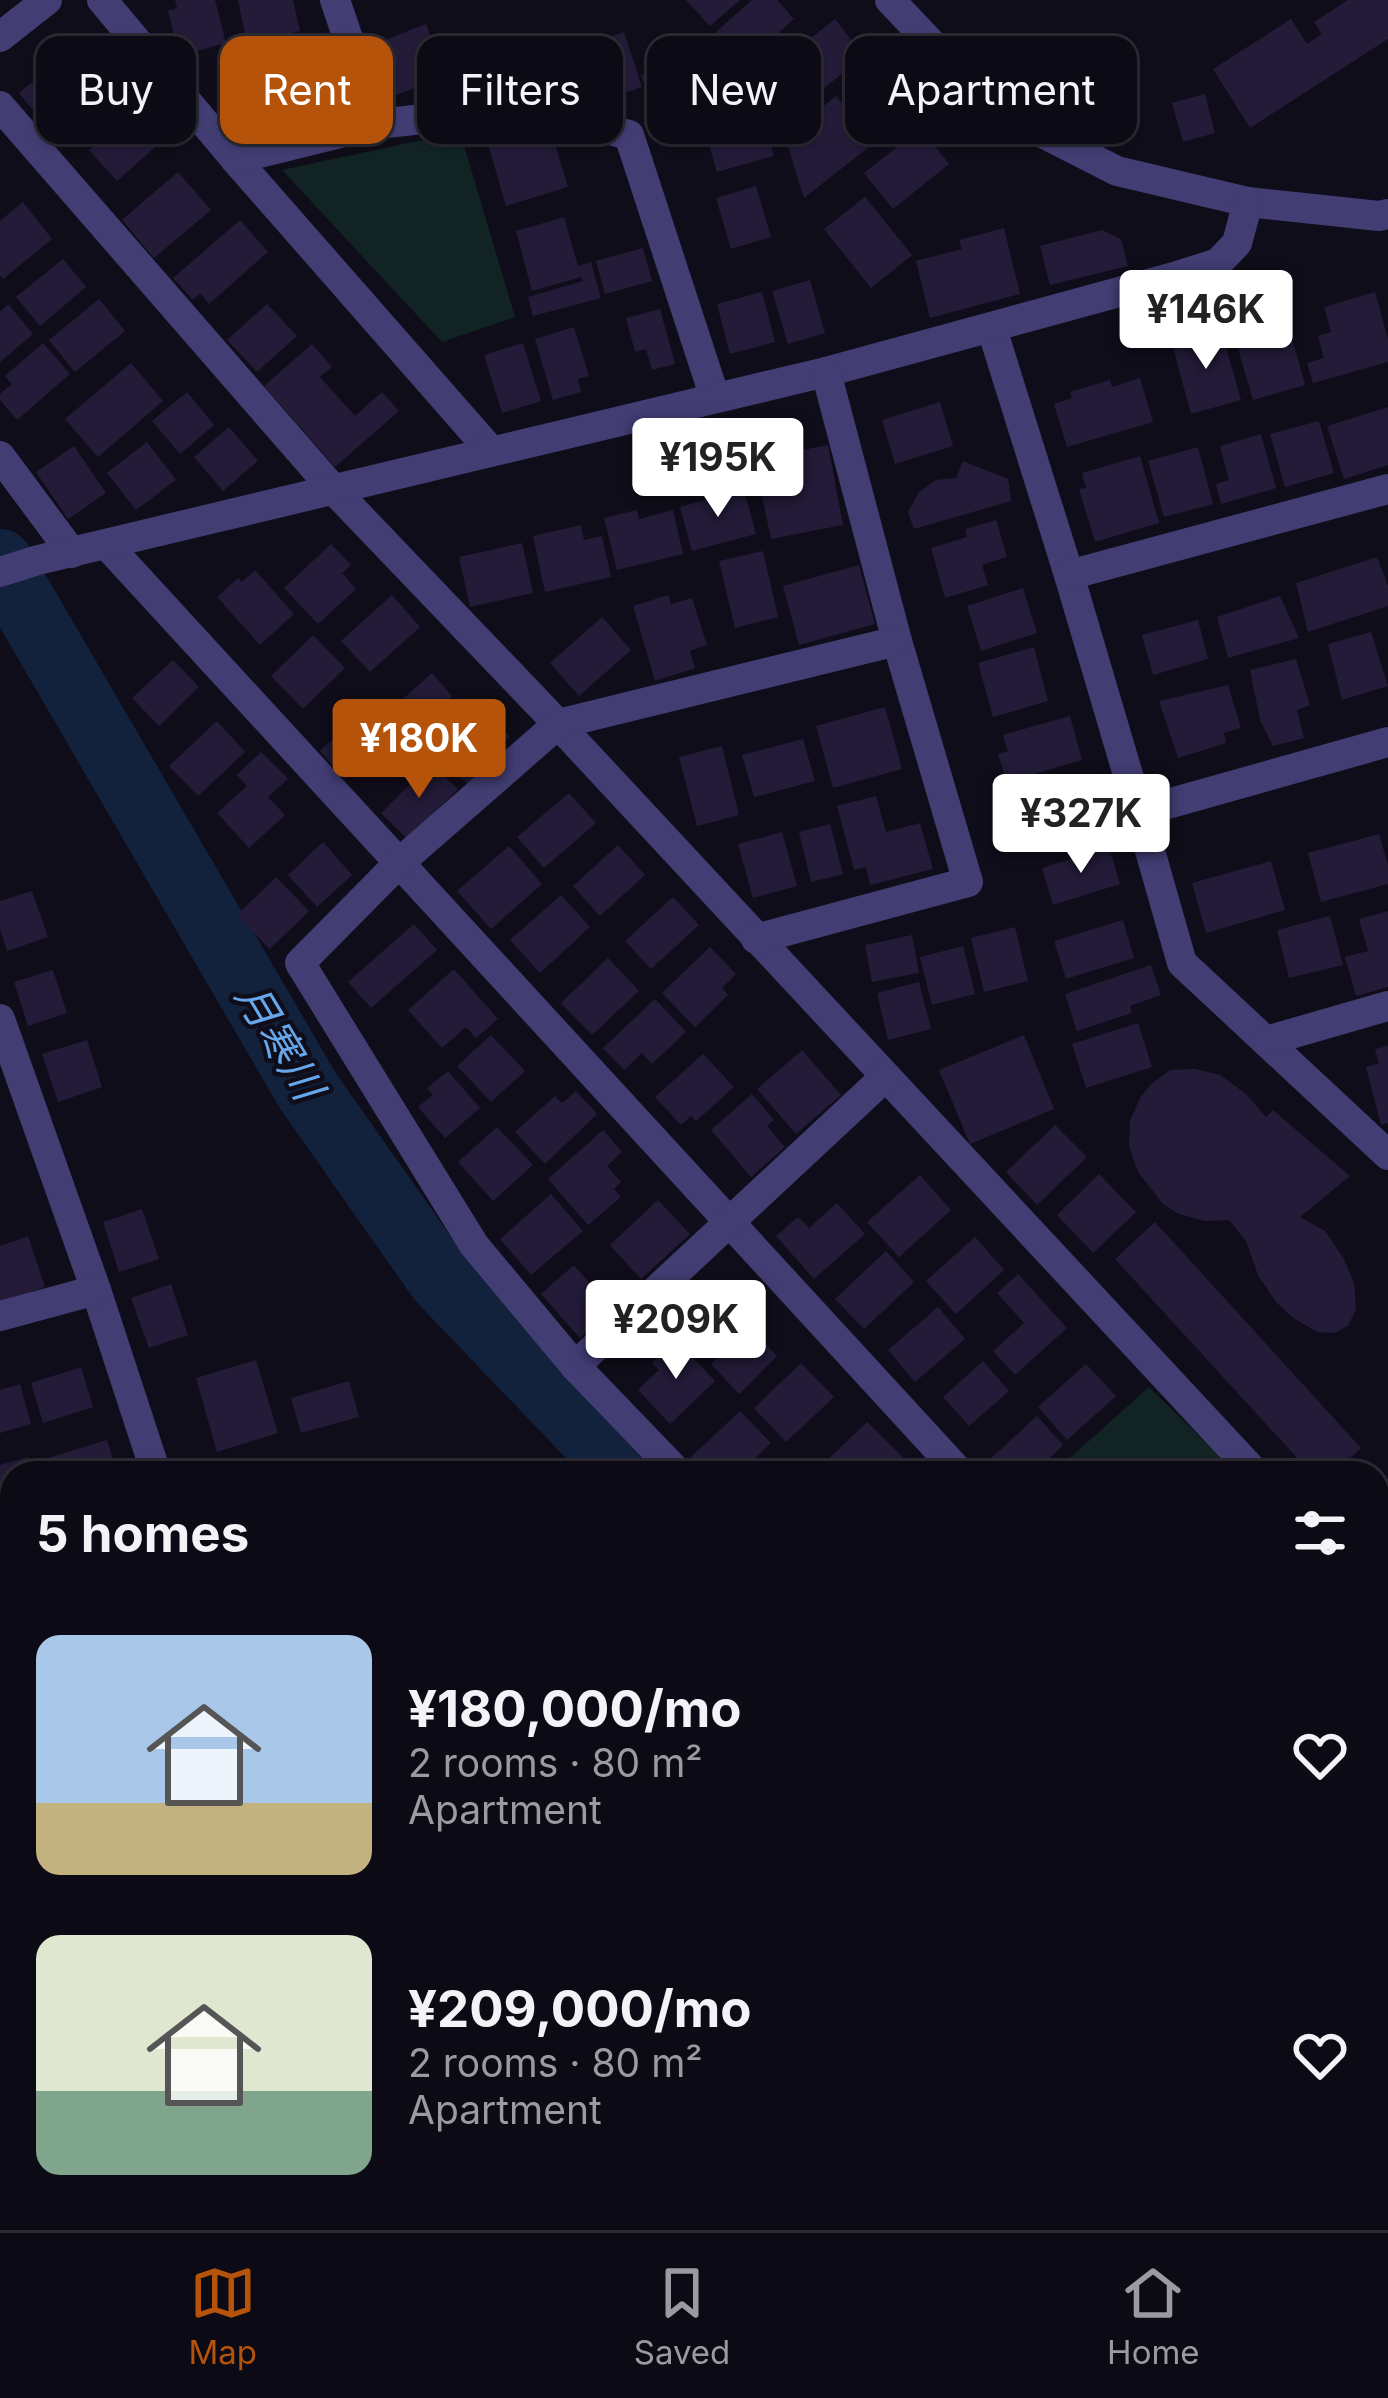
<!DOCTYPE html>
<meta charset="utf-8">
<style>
body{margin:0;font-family:Inter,"Noto Sans JP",sans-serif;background:#15131d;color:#f1f3f6;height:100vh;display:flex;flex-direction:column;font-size:45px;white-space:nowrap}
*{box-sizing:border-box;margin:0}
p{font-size:39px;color:#9a9aa0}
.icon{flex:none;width:66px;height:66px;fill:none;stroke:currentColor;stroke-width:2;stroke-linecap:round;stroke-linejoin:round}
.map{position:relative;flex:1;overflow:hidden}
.drawer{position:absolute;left:0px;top:1461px;width:1389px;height:771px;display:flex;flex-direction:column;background:#0c0a14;border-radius:36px 36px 0 0;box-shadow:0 3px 9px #0004,0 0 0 3px #2c2b34}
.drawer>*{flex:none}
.guide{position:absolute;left:36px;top:36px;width:1317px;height:108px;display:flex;gap:24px}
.price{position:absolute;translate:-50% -102px;padding:0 27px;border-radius:12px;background:#fff;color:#222;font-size:39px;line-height:78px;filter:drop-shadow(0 3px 6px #0008)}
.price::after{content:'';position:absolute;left:50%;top:72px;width:36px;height:27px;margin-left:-18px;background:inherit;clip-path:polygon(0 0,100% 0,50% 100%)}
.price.current{background:#b45309;color:#fff}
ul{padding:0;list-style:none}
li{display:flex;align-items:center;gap:36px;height:300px;padding:0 36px}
li span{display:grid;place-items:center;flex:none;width:336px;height:240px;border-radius:24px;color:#555}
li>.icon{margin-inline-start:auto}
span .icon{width:144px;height:144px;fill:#fffc;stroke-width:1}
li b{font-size:51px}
h2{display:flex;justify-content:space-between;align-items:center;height:144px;padding:0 36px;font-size:51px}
.tag{padding:0 42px;border-radius:24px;background:#0c0a14;box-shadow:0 3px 9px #0004,0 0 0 3px #2c2b34;font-size:42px;line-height:108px}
.tag.current{background:#b45309;color:#fff}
.menu{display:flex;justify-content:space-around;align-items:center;height:168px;border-top:3px solid #2c2b34;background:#0c0a14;font-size:33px;color:#9a9aa0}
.menu a{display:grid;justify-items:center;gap:6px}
.menu .current{color:#b45309}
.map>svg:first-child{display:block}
.green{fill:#112323}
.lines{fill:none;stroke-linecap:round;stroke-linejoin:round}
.river{stroke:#12223d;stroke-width:66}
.building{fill:#231b38}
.minor{stroke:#423d73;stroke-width:30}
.labels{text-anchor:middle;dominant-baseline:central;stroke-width:9;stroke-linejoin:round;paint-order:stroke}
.water-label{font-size:42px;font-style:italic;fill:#66a7ec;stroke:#100d1a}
</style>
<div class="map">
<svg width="1388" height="2230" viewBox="0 0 1388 2230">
<rect width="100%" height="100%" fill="#100d1a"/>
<g class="green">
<path d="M460,132L515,317L442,342L282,170Z"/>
<path d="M1149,1387L1237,1473H1053Z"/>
</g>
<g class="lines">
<g class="river">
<path d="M0,562L308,1091L441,1280L626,1473"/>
<path d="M1377,2200L1388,2209"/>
</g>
</g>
<g class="building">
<path d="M175,0H215L226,43L190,53L186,38L176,41L168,11L177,8Z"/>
<path d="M238,0H293L300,31L247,43Z"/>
<path d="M686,0H740L710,26Z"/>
<path d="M752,0H777L794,19L744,63L716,32Z"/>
<path d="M1348,0H1388V39L1250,128L1213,69L1291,19L1307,44L1322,34L1314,22Z"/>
<path d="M835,19L864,57L793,112L764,75Z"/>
<path d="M426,24L445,76L396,95L377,43Z"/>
<path d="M624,32L642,87L577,109L559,54Z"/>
<path d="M546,35L547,81L502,82L501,37Z"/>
<path d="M451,38H491L492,86L452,87Z"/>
<path d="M79,44L103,74L83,90L91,100L51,132L19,93Z"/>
<path d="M267,53L282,114L236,126L220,65Z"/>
<path d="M321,53L337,110L294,121L279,64Z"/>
<path d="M700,54L720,113L660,133L641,75Z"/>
<path d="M1205,94L1215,133L1183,142L1172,103Z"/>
<path d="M836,96L874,143L804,198L785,137Z"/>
<path d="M135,109L162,141L117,181L89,150Z"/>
<path d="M761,111L774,156L717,172L704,127Z"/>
<path d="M516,128L518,135L539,129L543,144L554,141L568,187L506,206L486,137Z"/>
<path d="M921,128L949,164L893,209L864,173Z"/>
<path d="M178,172L211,210L154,258L122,220Z"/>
<path d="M756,186L771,237L731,249L716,198Z"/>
<path d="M865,197L912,255L871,288L824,229Z"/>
<path d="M23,202L52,239L3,279L0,275V221Z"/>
<path d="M564,217L578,266L591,262L601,298L533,316L528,297L583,281L581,277L532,291L516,231Z"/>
<path d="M240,220L268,252L209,304L200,293L193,300L173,278Z"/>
<path d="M1004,228L1020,294L930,318L916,261L962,249L959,240Z"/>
<path d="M1102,230L1121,239L1128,266L1050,285L1040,246Z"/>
<path d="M643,248L652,281L605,294L596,261Z"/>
<path d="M63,259L86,287L40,326L16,297Z"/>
<path d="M810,280L825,333L788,344L772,291Z"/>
<path d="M762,292L775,342L730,354L717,304Z"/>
<path d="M1375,292L1388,339V362L1313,383L1307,363L1324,358L1318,336L1331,332L1324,307Z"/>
<path d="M99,299L125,331L75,372L49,340Z"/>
<path d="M8,304L33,334L0,362V312Z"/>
<path d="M267,304L297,336L257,372L227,340Z"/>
<path d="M660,309L675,364L652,370L646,349L635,352L626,318Z"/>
<path d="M574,327L589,376L578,379L581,392L553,400L535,339Z"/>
<path d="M1289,327L1305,385L1253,400L1236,342Z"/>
<path d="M1221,329L1241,400L1191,414L1172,344Z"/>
<path d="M43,343L70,374L17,420L0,400V394L12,384L5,376Z"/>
<path d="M523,343L541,401L502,413L484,355Z"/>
<path d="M312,344L332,367L320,377L355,416L382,392L399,411L335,467L264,386Z"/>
<path d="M131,363L163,401L98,457L65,419Z"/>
<path d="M1140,378L1153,422L1067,447L1054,404L1072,398L1070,392L1110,380L1112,387Z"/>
<path d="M187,392L214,425L180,454L152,421Z"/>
<path d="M940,402L953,446L895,464L882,420Z"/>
<path d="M1388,407V465L1344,479L1327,426Z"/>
<path d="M1319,421L1334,473L1285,487L1270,434Z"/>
<path d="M229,427L258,461L223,491L194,457Z"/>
<path d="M1261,434L1276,488L1221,504L1216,484L1229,480L1220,446Z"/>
<path d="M147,442L176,480L136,510L107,473Z"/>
<path d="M828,445L843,525L771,539L759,481L792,474L787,453Z"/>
<path d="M74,446L106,493L68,519L36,472Z"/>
<path d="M1198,447L1213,504L1164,517L1148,461Z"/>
<path d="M1140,456L1159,523L1095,542L1079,489L1086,488L1082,473Z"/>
<path d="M963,461L1008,479L1011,501L914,529L908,512L919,492L936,480L956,478Z"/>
<path d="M744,489L756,534L692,551L680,507Z"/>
<path d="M637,510L639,519L673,510L683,554L617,570L604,518Z"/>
<path d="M996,520L1007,557L982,565L988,585L945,598L931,548L967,537L965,529Z"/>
<path d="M581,525L584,540L602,536L611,577L545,592L533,536Z"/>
<path d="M522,543L533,593L470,607L459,557Z"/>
<path d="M331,544L351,565L342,573L356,589L318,624L284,588Z"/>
<path d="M763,551L778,617L735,628L719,561Z"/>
<path d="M1377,557L1388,586V606L1308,632L1296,583Z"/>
<path d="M859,565L875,624L799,645L783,586Z"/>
<path d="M255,570L294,614L260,645L217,597L238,578L242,582Z"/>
<path d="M1023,588L1037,633L981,651L967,606Z"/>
<path d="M392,595L420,627L370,672L341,641Z"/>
<path d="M668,595L671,604L692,598L707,645L690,651L695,668L655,681L633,606Z"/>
<path d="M1280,596L1299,638L1228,658L1217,617Z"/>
<path d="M602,617L631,650L579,696L550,663Z"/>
<path d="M1198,620L1208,659L1153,675L1142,635Z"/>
<path d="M1371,632L1388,686L1342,700L1328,644Z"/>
<path d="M313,635L345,668L303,709L271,676Z"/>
<path d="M1034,647L1048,701L993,717L978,663Z"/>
<path d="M1296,659L1310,705L1297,710L1304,738L1273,746L1260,720L1250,670Z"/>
<path d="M173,660L199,687L159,726L132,698Z"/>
<path d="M432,673L452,696L416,729L395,706Z"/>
<path d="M1228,685L1241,728L1224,733L1226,743L1178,758L1159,701Z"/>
<path d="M376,699L401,726L345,779L320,751Z"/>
<path d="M885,707L902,769L833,788L816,726Z"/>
<path d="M484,710L510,737L500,746L504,750L468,785L438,754Z"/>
<path d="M1070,716L1082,760L1007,782L998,754L1008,751L1003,735Z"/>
<path d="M217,721L245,752L198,796L169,766Z"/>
<path d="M803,739L815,781L754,797L742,755Z"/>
<path d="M722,746L739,815L697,826L679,757Z"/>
<path d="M261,752L288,779L268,797L285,815L249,848L217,813L247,786L237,775Z"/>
<path d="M431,763L458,789L407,839L381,813Z"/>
<path d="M1090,773L1105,822L1036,844L1020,794Z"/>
<path d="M569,793L596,823L544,868L517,837Z"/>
<path d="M876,796L886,832L920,823L933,869L870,885L866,867L854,870L837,806Z"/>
<path d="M830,824L843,874L811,882L799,832Z"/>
<path d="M782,832L797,886L753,898L738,844Z"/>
<path d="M1379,834L1388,865V884L1321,902L1308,853Z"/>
<path d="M323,842L352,875L317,907L288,875Z"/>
<path d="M618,845L645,875L600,916L573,886Z"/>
<path d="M509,846L542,884L491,929L457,891Z"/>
<path d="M1109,847L1120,884L1053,905L1042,868Z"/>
<path d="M1271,861L1285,910L1206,933L1192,883Z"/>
<path d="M276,877L309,911L270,949L237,915Z"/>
<path d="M32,891L48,937L7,951L0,929V901Z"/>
<path d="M561,895L590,927L540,973L510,940Z"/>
<path d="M673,897L699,925L651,969L625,941Z"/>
<path d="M1388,911V987L1356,996L1345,957L1368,951L1359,919Z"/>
<path d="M1330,916L1343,965L1289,978L1277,930Z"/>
<path d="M1123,920L1134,958L1066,979L1054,941Z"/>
<path d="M414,924L437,950L371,1008L348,982Z"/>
<path d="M1015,927L1028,981L984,992L971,938Z"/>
<path d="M912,935L919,973L872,982L865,945Z"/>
<path d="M963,946L975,994L932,1005L920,957Z"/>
<path d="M710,947L736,974L722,988L728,995L695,1027L662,993Z"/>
<path d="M608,958L639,991L592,1035L561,1003Z"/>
<path d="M1151,965L1161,995L1130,1006L1132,1013L1077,1031L1065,994Z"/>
<path d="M454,969L498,1019L476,1038L466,1027L442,1048L408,1010Z"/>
<path d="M53,970L67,1013L28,1026L14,982Z"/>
<path d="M919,982L931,1029L888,1040L877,993Z"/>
<path d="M655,999L686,1032L652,1064L642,1053L624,1070L603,1048Z"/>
<path d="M1138,1023L1152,1067L1086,1088L1072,1044Z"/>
<path d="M491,1035L525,1071L491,1102L457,1066Z"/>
<path d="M1024,1035L1054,1109L970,1144L939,1070Z"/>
<path d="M87,1040L102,1087L58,1102L42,1054Z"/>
<path d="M1388,1046V1123L1381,1125L1366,1067L1379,1063L1375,1049Z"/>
<path d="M802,1050L841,1095L796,1134L757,1089Z"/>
<path d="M703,1054L734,1087L696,1121L691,1116L681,1125L655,1097Z"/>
<path d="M1195,1069L1220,1075L1246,1094L1266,1117L1273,1110L1350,1176L1300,1217L1325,1231L1344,1259L1354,1283L1356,1309L1348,1326L1335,1333L1317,1332L1292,1317L1276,1302L1258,1275L1246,1241L1229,1220L1205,1221L1179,1214L1163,1204L1138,1172L1129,1146L1130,1121L1140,1098L1151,1084L1170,1070Z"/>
<path d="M448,1071L480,1108L445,1138L418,1107L433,1095L427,1088Z"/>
<path d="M576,1091L597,1114L545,1164L515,1132L555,1096L562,1103Z"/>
<path d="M752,1094L774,1120L767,1126L785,1147L751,1177L711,1130Z"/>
<path d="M1055,1125L1087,1157L1037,1205L1006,1172Z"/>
<path d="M497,1127L533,1165L493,1201L458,1162Z"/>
<path d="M603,1130L622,1152L607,1166L621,1182L614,1189L621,1197L588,1225L548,1179Z"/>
<path d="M1099,1174L1136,1212L1093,1253L1057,1215Z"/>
<path d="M920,1175L951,1210L899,1257L867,1222Z"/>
<path d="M551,1194L583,1231L531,1275L500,1239Z"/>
<path d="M658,1200L690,1234L641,1279L610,1245Z"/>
<path d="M837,1203L865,1234L814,1279L776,1236L798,1217L809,1228Z"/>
<path d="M142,1209L159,1259L119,1272L103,1222Z"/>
<path d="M1155,1222L1361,1448L1334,1473H1311L1115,1259Z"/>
<path d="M28,1236L45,1287L0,1303V1246Z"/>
<path d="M975,1237L1004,1270L956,1314L926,1281Z"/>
<path d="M886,1251L914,1282L864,1329L835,1299Z"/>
<path d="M574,1265L612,1309L580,1338L541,1294Z"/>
<path d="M1018,1274L1067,1328L1015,1375L993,1351L1024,1323L997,1293Z"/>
<path d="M171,1284L188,1335L149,1348L131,1298Z"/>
<path d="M710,1288L738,1318L702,1352L674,1323Z"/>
<path d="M938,1307L965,1339L915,1382L888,1350Z"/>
<path d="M749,1327L777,1356L739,1394L711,1364Z"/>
<path d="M676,1340L715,1381L670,1424L638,1390L659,1370L652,1363Z"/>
<path d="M256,1360L278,1433L217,1452L196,1378Z"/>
<path d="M983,1361L1009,1391L969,1426L943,1397Z"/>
<path d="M801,1363L834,1397L786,1442L754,1408Z"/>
<path d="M1086,1364L1116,1396L1067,1440L1038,1407Z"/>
<path d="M81,1367L93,1407L43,1423L31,1383Z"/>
<path d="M349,1381L359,1417L301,1433L291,1398Z"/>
<path d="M20,1384L31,1424L0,1433V1390Z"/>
<path d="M740,1411L771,1443L748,1465L752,1470L749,1473H707L691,1457Z"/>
<path d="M1037,1416L1063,1445L1034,1473H999L988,1461Z"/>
<path d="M867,1422L903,1457L887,1473H814Z"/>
<path d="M107,1440L117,1473H56L51,1457Z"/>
<path d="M28,1457L33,1473H12V1513L0,1516V1465Z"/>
<path d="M1377,1473L1388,1483V1550L1377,1540Z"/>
<path d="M12,1586V1631L0,1634V1590Z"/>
<path d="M1382,1730L1386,1741L1388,1740V1780L1377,1783V1731Z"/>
<path d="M12,1788V1821L0,1824V1792Z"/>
<path d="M12,1862V1931H10L0,1889V1865Z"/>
<path d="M1377,1936L1388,1945V1975L1377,1988Z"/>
<path d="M12,2026V2064L0,2068V2029Z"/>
<path d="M1377,2033L1388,2042V2069L1377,2081Z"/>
<path d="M12,2073V2123L5,2125L0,2105V2076Z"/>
<path d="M99,2220H112L115,2230H67Z"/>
<path d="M166,2220H233L235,2229L168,2230Z"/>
<path d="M400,2220H475L478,2230H403Z"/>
<path d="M488,2220H525L528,2230H490Z"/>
<path d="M530,2220H573L575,2226L559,2230H533Z"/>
<path d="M1136,2220H1185L1176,2230H1148Z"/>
</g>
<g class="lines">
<g class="minor">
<path d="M102,0L235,159L491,451"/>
<path d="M335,0L377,124"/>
<path d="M890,0L975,90L1017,120L1117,171L1248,202L1379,216L1388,214"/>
<path d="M0,37L47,0"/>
<path d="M0,106L334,490L558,724L1255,1473"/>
<path d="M235,159L377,124L488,112L571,120L629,135L715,398"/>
<path d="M992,329L1069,575L1139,812L1388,742"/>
<path d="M0,456L72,553"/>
<path d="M107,545L960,1473"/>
<path d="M0,572L38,560L826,372L1174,277L1218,263L1237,243L1248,202"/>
<path d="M1069,575L1388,489"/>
<path d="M1139,812L1182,963L1388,1155"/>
<path d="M756,939L968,882L897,641L826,372"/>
<path d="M0,1019L96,1290L156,1473"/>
<path d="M1266,1041L1388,1006"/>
<path d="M0,1316L96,1290"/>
<path d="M575,1366L885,1077"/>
<path d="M678,1473L575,1366L474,1245L300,963L399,863L558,724L897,641"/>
<path d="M0,1532L12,1529"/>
<path d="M1377,1594L1388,1603"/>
<path d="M0,1722L12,1719"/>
<path d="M1377,1806L1388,1804"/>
<path d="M1377,1876L1388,1885"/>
<path d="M0,1947L12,1944"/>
<path d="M1377,2126L1388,2135"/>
<path d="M0,2167L12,2164"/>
<path d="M359,2220L362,2230"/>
<path d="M956,2220L967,2230"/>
<path d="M1303,2220L1314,2230"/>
<path d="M625,2230L663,2220"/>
</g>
</g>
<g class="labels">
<g class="water-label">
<text transform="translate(280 1041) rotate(59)">月寒川</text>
</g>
</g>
</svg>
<b class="price" style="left:1206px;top:372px">¥146K</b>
<b class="price" style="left:718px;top:520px">¥195K</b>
<b class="price current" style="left:419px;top:801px">¥180K</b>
<b class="price" style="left:1081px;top:876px">¥327K</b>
<b class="price" style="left:676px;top:1382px">¥209K</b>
<div class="guide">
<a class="tag">Buy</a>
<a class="tag current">Rent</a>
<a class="tag">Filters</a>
<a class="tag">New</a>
<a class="tag">Apartment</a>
</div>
<section class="drawer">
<h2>5 homes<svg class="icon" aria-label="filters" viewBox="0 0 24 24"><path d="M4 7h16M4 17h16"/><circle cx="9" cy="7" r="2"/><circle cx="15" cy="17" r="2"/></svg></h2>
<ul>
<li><span style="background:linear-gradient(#a9c7e8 70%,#c2b280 0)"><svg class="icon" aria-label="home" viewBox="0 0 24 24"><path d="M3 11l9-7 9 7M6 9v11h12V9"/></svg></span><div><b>¥180,000/mo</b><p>2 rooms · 80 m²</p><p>Apartment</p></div><svg class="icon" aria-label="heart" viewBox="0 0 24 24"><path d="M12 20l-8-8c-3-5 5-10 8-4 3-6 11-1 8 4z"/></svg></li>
<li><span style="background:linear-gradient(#dfe7d0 65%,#7fa58c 0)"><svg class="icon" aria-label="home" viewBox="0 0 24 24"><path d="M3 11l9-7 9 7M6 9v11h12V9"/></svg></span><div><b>¥209,000/mo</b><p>2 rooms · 80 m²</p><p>Apartment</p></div><svg class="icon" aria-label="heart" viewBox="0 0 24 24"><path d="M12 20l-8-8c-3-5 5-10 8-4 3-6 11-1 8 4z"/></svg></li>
</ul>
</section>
</div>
<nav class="menu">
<a class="current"><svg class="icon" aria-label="map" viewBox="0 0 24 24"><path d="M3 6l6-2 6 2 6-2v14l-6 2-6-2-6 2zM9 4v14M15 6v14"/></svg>Map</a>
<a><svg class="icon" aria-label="saved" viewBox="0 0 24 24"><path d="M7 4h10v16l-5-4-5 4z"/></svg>Saved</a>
<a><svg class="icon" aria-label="home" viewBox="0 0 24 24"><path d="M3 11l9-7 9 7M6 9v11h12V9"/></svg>Home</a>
</nav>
